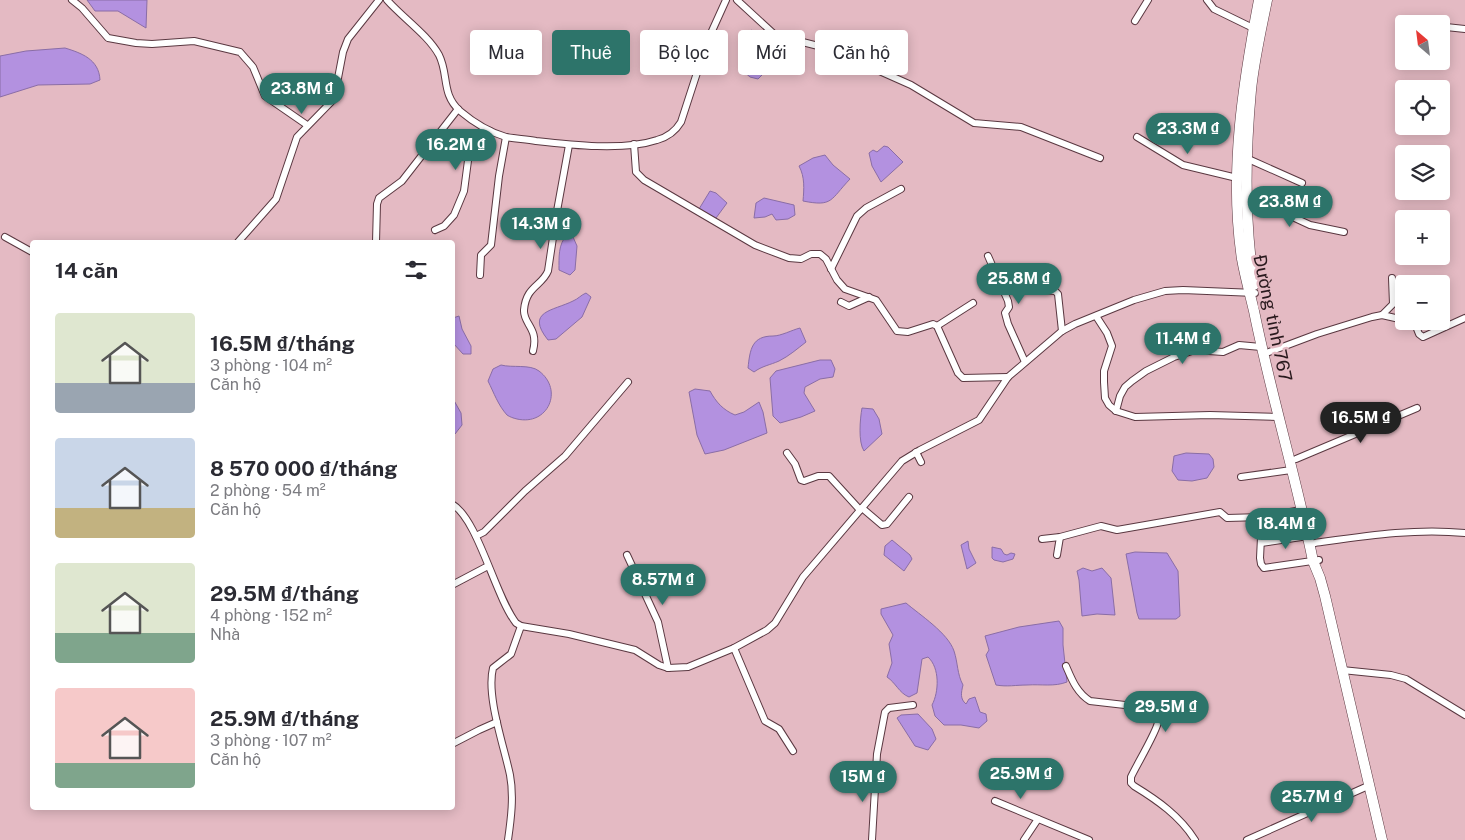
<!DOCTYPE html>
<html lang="vi">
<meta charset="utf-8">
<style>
body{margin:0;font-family:"Public Sans",sans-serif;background:#f7f7f7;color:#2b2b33;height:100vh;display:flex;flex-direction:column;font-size:19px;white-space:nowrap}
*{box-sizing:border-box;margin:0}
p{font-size:16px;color:#7c7c81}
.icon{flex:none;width:28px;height:28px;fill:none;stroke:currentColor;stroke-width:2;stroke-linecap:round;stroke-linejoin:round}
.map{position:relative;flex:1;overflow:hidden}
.drawer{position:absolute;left:30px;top:240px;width:425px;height:570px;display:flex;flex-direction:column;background:#fff;border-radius:5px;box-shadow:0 2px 12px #0003}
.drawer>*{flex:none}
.banner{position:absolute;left:470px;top:30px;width:475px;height:45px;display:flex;gap:10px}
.needle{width:32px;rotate:332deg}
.tools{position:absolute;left:1395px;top:15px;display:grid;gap:10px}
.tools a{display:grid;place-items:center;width:55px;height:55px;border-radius:5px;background:#fff;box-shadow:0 2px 12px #0003;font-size:25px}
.price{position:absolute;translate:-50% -42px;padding:0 11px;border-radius:18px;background:#2d746a;color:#fff;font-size:16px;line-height:32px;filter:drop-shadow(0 1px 2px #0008)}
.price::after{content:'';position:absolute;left:50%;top:30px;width:15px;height:11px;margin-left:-8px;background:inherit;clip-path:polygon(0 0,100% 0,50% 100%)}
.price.on{background:#222;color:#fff}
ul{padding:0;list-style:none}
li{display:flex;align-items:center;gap:15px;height:125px;padding:0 25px}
li span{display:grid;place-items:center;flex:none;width:140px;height:100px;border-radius:5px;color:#555}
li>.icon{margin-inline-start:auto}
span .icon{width:60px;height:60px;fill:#fffc;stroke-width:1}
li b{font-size:21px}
h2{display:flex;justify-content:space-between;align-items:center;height:60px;padding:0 25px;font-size:21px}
.tag{padding:0 18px;border-radius:5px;background:#fff;box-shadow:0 2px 12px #0003;font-size:18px;line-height:45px}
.tag.on{background:#2d746a;color:#fff}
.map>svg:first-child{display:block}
.water{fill:#b391e0;stroke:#8a6da6}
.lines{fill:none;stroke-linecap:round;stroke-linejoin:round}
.street-casing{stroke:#5a3841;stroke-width:8}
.primary-casing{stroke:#5a3841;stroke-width:11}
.street{stroke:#fff;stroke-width:6}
.primary{stroke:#fff;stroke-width:10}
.labels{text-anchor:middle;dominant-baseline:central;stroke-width:5;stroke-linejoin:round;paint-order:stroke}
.street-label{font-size:18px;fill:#29191d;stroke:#e4bac3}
</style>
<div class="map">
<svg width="1465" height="840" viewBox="0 0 1465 840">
<rect width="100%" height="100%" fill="#e4bac3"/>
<g class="water">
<path d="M87,0H147L146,28L118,11H95Z"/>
<path d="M751,30L768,40L772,48L763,74L758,79L750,77L743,71L744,55Z"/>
<path d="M65,48C81,53 99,59 100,80L90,84L38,85L0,97V56L26,51Z"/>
<path d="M884,146L888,147L903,162L881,182L872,166L869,153L873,150L877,152Z"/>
<path d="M825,155L833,165L850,179C830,200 833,207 803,201C804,189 805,177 799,166L813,158Z"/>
<path d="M710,191L716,193L727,203L716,218L713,219L699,209Z"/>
<path d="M764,198L794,205L795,215L788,219L776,220L772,214L765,217L754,218L756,203Z"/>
<path d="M567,235L573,237L577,246L575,270L570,275L559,270C559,258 558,244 567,235Z"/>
<path d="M586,293L591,297L582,317L556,339L548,340C525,311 553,311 573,301C578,299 581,295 586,293Z"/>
<path d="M459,316L462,329L471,346V354H463L453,343V318Z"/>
<path d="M800,328L806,342C797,349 789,356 779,361C770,365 762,366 754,372L748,368C750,349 752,336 773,336C781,336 792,330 800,328Z"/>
<path d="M820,360H831L835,369L833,377L820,379L805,387L804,393L815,411L801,417L780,423L773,416L770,378L776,371Z"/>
<path d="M501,365C512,368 530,364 539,371C564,390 548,426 517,419C513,418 510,417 507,415C498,405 494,393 488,381L493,369Z"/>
<path d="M695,389L710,391C716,402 723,410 735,415L744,412L759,402L763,412L767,433L724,450L705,454L697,435L689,392Z"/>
<path d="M452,397L461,413L462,425L455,434L453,432Z"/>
<path d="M862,408L873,409L879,419L882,434L864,451C858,442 860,419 862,408Z"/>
<path d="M1186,453L1209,454L1213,459L1214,467L1207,478L1192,481L1178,480L1172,471L1174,456Z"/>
<path d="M892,540L910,555L912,559L904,571L884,555L885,546Z"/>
<path d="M968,541L969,549L976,563L967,569L961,545Z"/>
<path d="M992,547L1001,549L1004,554L1007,555L1011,553L1015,554L1013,559L1003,562L994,560L992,558Z"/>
<path d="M1135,552L1167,553L1178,571L1180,616L1176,619H1139L1137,613L1126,554Z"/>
<path d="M1083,568L1092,571L1102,568L1111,578L1115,615L1097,614L1082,616L1079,580L1077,571Z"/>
<path d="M906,603C920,615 948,633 954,651C958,663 957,674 963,685C961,693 960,699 966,704L969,699L975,697L980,712L986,714L987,721L979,728L961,725H944L935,716L932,705C939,692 940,668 928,657L922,659L917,693L909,697C899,693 896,683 887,677L892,663L889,644L893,635L881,614V609Z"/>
<path d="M1059,621L1063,628V645L1067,682C1054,687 1042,684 1027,685C1016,685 1007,687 996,685L986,655L989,650L985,636L1019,627Z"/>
<path d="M918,714L932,729L936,739L928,750L915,746L897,718L901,715Z"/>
</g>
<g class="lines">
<g class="street-casing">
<g id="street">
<path d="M72,0L82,8L108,38L136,43L152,44L194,41L240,52L253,67L265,96L307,125"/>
<path d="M387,0C403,18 428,35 439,55C449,75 441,94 460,111C473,122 489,132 506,137C516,139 526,139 536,141C571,145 624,151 657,140C668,137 675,132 681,122L707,42L726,0"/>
<path d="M737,0L775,35L830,49L911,85L974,123L1021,127L1100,158"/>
<path d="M1207,0L1214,9L1253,28"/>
<path d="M1135,21L1148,0"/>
<path d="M1446,27L1465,29"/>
<path d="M1137,137L1183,165L1237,178"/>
<path d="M634,144L636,172L644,180L755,245L789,258L801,259L811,254H820L826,259L837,280L845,289L876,300L897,331L908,332L933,324L937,326L958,373L963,378L1008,377"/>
<path d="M1246,158L1302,183"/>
<path d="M1245,195L1310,225L1344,232"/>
<path d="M435,230L444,226L454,215L464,191L469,153L490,131"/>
<path d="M5,237L32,252"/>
<path d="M238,242L276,199L297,137L334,99L343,52L348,39L379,0"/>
<path d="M376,242L377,204L379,198L402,181L458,109"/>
<path d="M988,256L1008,301L1009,307L1005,313L1008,324L1025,362"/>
<path d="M831,269L857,216L866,208L901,189"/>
<path d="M1021,270L1028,289L1055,291L1058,294L1062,331"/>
<path d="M480,275L481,255L491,245L499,176L506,137"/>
<path d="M841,302L849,306L869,297"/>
<path d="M1382,315L1393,304L1392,278"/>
<path d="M1096,316L1107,333L1112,346L1104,371V382L1105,398L1109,405L1116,411L1135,417L1210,415L1278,417"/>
<path d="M1409,321L1415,324L1419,334L1423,337L1465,318"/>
<path d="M937,326L973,303"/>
<path d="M533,351C539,328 523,324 524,310C526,286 542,286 548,271L557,211L569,145"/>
<path d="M1269,352L1317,334L1372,317L1382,315L1404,320"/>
<path d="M1116,411L1120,396L1125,387L1132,381L1146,371L1174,357L1195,350L1223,352L1239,345L1261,347"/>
<path d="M916,452L921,462"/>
<path d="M787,453L795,464L801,480L804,481L818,476H829L860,510"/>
<path d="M1296,459L1417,408"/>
<path d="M1241,477L1291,470"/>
<path d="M452,504C478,519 495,596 516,623L521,626L569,634L635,650L659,665L668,668L688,667L734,648L767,630L775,623L803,577L902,461L920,450L979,420L1008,377L1062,331L1075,324L1134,300L1165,291L1183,290L1255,293"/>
<path d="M862,508L882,525L887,524L909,497"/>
<path d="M1262,517L1260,558L1261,564L1264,568L1319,560"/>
<path d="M476,536L484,532L525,491L565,456L628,382"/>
<path d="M1042,539L1060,537L1101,526L1117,530L1220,512L1227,518L1262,517L1301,510"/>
<path d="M1261,543L1308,536"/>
<path d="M1315,543C1365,536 1414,528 1465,533"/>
<path d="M627,555L658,622L668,668"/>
<path d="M1057,555L1060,537"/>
<path d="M452,585L488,566"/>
<path d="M734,648L765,721L779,729L793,751"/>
<path d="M1066,666C1072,680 1077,693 1090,701L1151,708C1154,712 1158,716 1158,722C1157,731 1136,766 1131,777V783L1134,786C1157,800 1180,816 1195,840"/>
<path d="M1342,670L1391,675L1406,679L1465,715"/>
<path d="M452,744L479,730L497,722"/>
<path d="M995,801L1089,840"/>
<path d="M508,840C511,819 514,796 510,775C504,746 486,696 493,668L511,654L521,626"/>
<path d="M872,840L877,754L885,712L889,708L913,705"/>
<path d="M1024,840L1038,819"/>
<path d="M1247,840L1368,786"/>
</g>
</g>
<g class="primary-casing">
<g id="primary">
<path d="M1259,0C1243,84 1229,173 1242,259C1245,276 1250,294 1254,311C1271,395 1296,477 1313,561L1320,578L1325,596L1382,840"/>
<path d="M1254,285C1244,220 1245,155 1251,90C1254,60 1261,30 1267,0"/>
</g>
</g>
<use href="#street" class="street"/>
<use href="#primary" class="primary"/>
</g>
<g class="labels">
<g class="street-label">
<text transform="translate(1273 318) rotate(78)">Đường tỉnh 767</text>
</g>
</g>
</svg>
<div class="tools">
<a><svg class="needle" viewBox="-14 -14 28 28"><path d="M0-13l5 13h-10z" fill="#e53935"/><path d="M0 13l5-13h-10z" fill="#7c7c81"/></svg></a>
<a><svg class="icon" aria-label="locate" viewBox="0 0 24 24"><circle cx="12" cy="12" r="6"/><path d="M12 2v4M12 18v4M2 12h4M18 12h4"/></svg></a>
<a><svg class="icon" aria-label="layers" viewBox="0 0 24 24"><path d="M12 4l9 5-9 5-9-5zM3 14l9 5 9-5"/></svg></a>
<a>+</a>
<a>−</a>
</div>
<b class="price" style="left:302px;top:115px">23.8M ₫</b>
<b class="price" style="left:1188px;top:155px">23.3M ₫</b>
<b class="price" style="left:456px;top:171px">16.2M ₫</b>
<b class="price" style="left:1290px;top:228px">23.8M ₫</b>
<b class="price" style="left:541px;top:250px">14.3M ₫</b>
<b class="price" style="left:1019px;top:305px">25.8M ₫</b>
<b class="price" style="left:1183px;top:365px">11.4M ₫</b>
<b class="price on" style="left:1361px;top:444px">16.5M ₫</b>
<b class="price" style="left:1286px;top:550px">18.4M ₫</b>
<b class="price" style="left:663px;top:606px">8.57M ₫</b>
<b class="price" style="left:1166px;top:733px">29.5M ₫</b>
<b class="price" style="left:1021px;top:800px">25.9M ₫</b>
<b class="price" style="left:863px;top:803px">15M ₫</b>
<b class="price" style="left:1312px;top:823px">25.7M ₫</b>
<div class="banner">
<a class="tag">Mua</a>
<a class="tag on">Thuê</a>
<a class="tag">Bộ lọc</a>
<a class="tag">Mới</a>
<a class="tag">Căn hộ</a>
</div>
<section class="drawer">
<h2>14 căn<svg class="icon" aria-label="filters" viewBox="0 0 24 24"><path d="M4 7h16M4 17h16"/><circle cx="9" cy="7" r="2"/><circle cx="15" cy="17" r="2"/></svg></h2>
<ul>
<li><span style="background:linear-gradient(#dfe7d0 70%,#9aa5b1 0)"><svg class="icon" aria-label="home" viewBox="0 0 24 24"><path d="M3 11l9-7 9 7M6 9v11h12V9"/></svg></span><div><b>16.5M ₫/tháng</b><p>3 phòng · 104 m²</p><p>Căn hộ</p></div></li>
<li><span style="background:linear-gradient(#c9d6e8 70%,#c2b280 0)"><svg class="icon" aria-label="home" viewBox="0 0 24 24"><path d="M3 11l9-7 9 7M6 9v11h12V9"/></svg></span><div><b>8 570 000 ₫/tháng</b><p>2 phòng · 54 m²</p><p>Căn hộ</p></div></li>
<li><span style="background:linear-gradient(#dfe7d0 70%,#7fa58c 0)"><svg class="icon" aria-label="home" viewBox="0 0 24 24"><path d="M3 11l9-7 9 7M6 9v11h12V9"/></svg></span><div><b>29.5M ₫/tháng</b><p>4 phòng · 152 m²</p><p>Nhà</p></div></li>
<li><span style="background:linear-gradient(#f6c9c9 75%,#7fa58c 0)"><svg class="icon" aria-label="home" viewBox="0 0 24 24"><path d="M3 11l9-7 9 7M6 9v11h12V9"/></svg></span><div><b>25.9M ₫/tháng</b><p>3 phòng · 107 m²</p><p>Căn hộ</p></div></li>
</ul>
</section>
</div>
